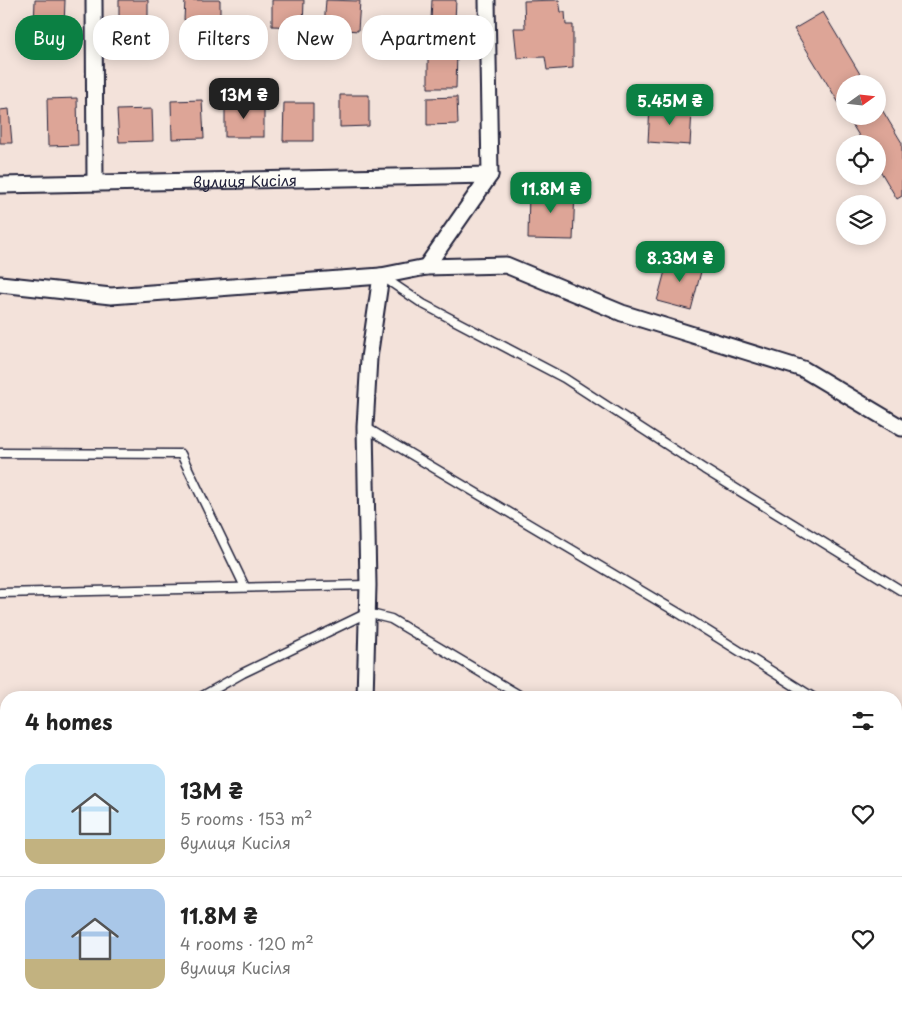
<!DOCTYPE html>
<meta charset="utf-8">
<style>
body{margin:0;font-family:"Playpen Sans",sans-serif;background:#f6f6f6;color:#222;height:100vh;display:flex;flex-direction:column;font-size:19px;white-space:nowrap}
*{box-sizing:border-box;margin:0}
p{font-size:16px;color:#767676}
.icon{flex:none;width:28px;height:28px;fill:none;stroke:currentColor;stroke-width:2;stroke-linecap:round;stroke-linejoin:round}
.map{position:relative;flex:1;overflow:hidden}
.drawer{position:absolute;left:0px;top:691px;width:902px;height:321px;display:flex;flex-direction:column;background:#fff;border-radius:20px 20px 0 0;box-shadow:0 2px 12px #0003}
.drawer>*{flex:none}
.banner{position:absolute;left:15px;top:15px;width:500px;height:45px;display:flex;gap:10px}
.needle{width:32px;rotate:75deg}
.fabs{position:absolute;left:836px;top:75px;display:grid;gap:10px}
.fabs a{display:grid;place-items:center;width:50px;height:50px;border-radius:50%;background:#fff;box-shadow:0 2px 12px #0003;font-size:25px}
.price{position:absolute;translate:-50% -42px;padding:0 11px;border-radius:10px;background:#0b8043;color:#fff;font-size:16px;line-height:32px;filter:drop-shadow(0 1px 2px #0008)}
.price::after{content:'';position:absolute;left:50%;top:30px;width:15px;height:11px;margin-left:-8px;background:inherit;clip-path:polygon(0 0,100% 0,50% 100%)}
.price.on{background:#222;color:#fff}
ul{padding:0;list-style:none}
li{display:flex;align-items:center;gap:15px;height:125px;padding:0 25px}
li+li{border-top:1px solid #e0e0e0}
li span{display:grid;place-items:center;flex:none;width:140px;height:100px;border-radius:15px;color:#555}
li>.icon{margin-inline-start:auto}
span .icon{width:60px;height:60px;fill:#fffc;stroke-width:1}
li b{font-size:21px}
h2{display:flex;justify-content:space-between;align-items:center;height:60px;padding:0 25px;font-size:21px}
.chip{padding:0 18px;border-radius:20px;background:#fff;box-shadow:0 2px 12px #0003;font-size:18px;line-height:45px}
.chip.on{background:#0b8043;color:#fff}
.map>svg:first-child{display:block}
.building{fill:#dda597;stroke:#22223b}
.lines{fill:none;stroke-linecap:round;stroke-linejoin:round}
.service-casing{stroke:#22223b;stroke-width:11}
.minor-casing{stroke:#22223b;stroke-width:19}
.service{stroke:#fdfcf7;stroke-width:8}
.minor{stroke:#fdfcf7;stroke-width:15}
.labels{text-anchor:middle;dominant-baseline:central;stroke-width:5;stroke-linejoin:round;paint-order:stroke}
.street-label{font-size:15px;fill:#22223b;stroke:#fdfcf7}
</style>
<div class="map">
<svg width="902" height="1012" viewBox="0 0 902 1012">
<rect width="100%" height="100%" fill="#f3e2da"/>
<filter id="ink" filterUnits="userSpaceOnUse"><feTurbulence type="fractalNoise" baseFrequency=".02" numOctaves="2"/><feDisplacementMap in="SourceGraphic" scale="10" xChannelSelector="R" yChannelSelector="G"/><feConvolveMatrix kernelMatrix="1 2 1 2 8 2 1 2 1" color-interpolation-filters="sRGB"/></filter>
<g filter="url(#ink)">
<g class="building">
<path d="M35,0H65L64,28L34,27Z"/>
<path d="M119,0H148V22L119,21Z"/>
<path d="M185,0H220V20H184Z"/>
<path d="M272,0H304L303,27L272,26Z"/>
<path d="M326,0L360,1L358,31L324,28Z"/>
<path d="M432,0H456L455,21L431,20Z"/>
<path d="M559,0L561,12H565L566,25H573V68L547,70L545,57L517,58L514,28H525L524,1Z"/>
<path d="M823,12L866,84H845V113L794,29Z"/>
<path d="M428,51L457,52L456,88H428Z"/>
<path d="M340,95H369V126L340,127Z"/>
<path d="M457,97L458,124L427,125V98Z"/>
<path d="M77,98L78,145L48,146L47,99Z"/>
<path d="M202,100L204,138L172,139L171,101Z"/>
<rect x="225" y="103" width="39" height="34"/>
<path d="M284,103H313V141H283Z"/>
<path d="M878,103L902,143V196L897,199L878,167V144H864L847,116H878Z"/>
<path d="M650,107L692,110L690,145L648,142Z"/>
<path d="M9,109L12,143H0V110Z"/>
<path d="M152,109L153,141L119,142L117,110Z"/>
<path d="M529,189L575,190L573,240L528,239Z"/>
<path d="M669,256L703,264L691,310L657,301Z"/>
</g>
<g class="lines">
<g class="service-casing">
<g id="service">
<path d="M383,277L423,304L564,378L704,469L902,591"/>
<path d="M365,427L682,615L814,698"/>
<path d="M0,453L181,454L245,587"/>
<path d="M0,593L368,585"/>
<path d="M199,698L243,673L367,613L391,619L524,698"/>
<path d="M896,749L902,752"/>
<path d="M0,795L6,792"/>
<path d="M896,928L902,931"/>
<path d="M0,960L6,957"/>
<path d="M35,1006L38,1012"/>
<path d="M260,1006L263,1012"/>
<path d="M511,1006L513,1012"/>
<path d="M731,1006L734,1012"/>
<path d="M744,1006L754,1012"/>
</g>
</g>
<g class="minor-casing">
<g id="minor">
<path d="M94,0L95,183"/>
<path id="s1" d="M0,185L490,175"/>
<path d="M426,267L490,175L487,0"/>
<path d="M0,284L111,296L381,276L426,267L506,265L622,313L803,369L902,428"/>
<path d="M365,698L368,585L365,427L369,358L381,276"/>
<path d="M348,1012L349,1006"/>
</g>
</g>
<use href="#service" class="service"/>
<use href="#minor" class="minor"/>
</g>
</g>
<g class="labels">
<g class="street-label">
<text stroke="none"><textPath href="#s1" startOffset="245">вулиця Кисіля</textPath></text>
</g>
</g>
</svg>
<div class="fabs">
<a><svg class="needle" viewBox="-14 -14 28 28"><path d="M0-13l5 13h-10z" fill="#e53935"/><path d="M0 13l5-13h-10z" fill="#767676"/></svg></a>
<a><svg class="icon" aria-label="locate" viewBox="0 0 24 24"><circle cx="12" cy="12" r="6"/><path d="M12 2v4M12 18v4M2 12h4M18 12h4"/></svg></a>
<a><svg class="icon" aria-label="layers" viewBox="0 0 24 24"><path d="M12 4l9 5-9 5-9-5zM3 14l9 5 9-5"/></svg></a>
</div>
<b class="price on" style="left:244px;top:120px">13M ₴</b>
<b class="price" style="left:670px;top:126px">5.45M ₴</b>
<b class="price" style="left:551px;top:214px">11.8M ₴</b>
<b class="price" style="left:680px;top:283px">8.33M ₴</b>
<div class="banner">
<a class="chip on">Buy</a>
<a class="chip">Rent</a>
<a class="chip">Filters</a>
<a class="chip">New</a>
<a class="chip">Apartment</a>
</div>
<section class="drawer">
<h2>4 homes<svg class="icon" aria-label="filters" viewBox="0 0 24 24"><path d="M4 7h16M4 17h16"/><circle cx="9" cy="7" r="2"/><circle cx="15" cy="17" r="2"/></svg></h2>
<ul>
<li><span style="background:linear-gradient(#bfe0f5 75%,#c2b280 0)"><svg class="icon" aria-label="home" viewBox="0 0 24 24"><path d="M3 11l9-7 9 7M6 9v11h12V9"/></svg></span><div><b>13M ₴</b><p>5 rooms · 153 m²</p><p>вулиця Кисіля</p></div><svg class="icon" aria-label="heart" viewBox="0 0 24 24"><path d="M12 20l-8-8c-3-5 5-10 8-4 3-6 11-1 8 4z"/></svg></li>
<li><span style="background:linear-gradient(#a9c7e8 70%,#c2b280 0)"><svg class="icon" aria-label="home" viewBox="0 0 24 24"><path d="M3 11l9-7 9 7M6 9v11h12V9"/></svg></span><div><b>11.8M ₴</b><p>4 rooms · 120 m²</p><p>вулиця Кисіля</p></div><svg class="icon" aria-label="heart" viewBox="0 0 24 24"><path d="M12 20l-8-8c-3-5 5-10 8-4 3-6 11-1 8 4z"/></svg></li>
</ul>
</section>
</div>
